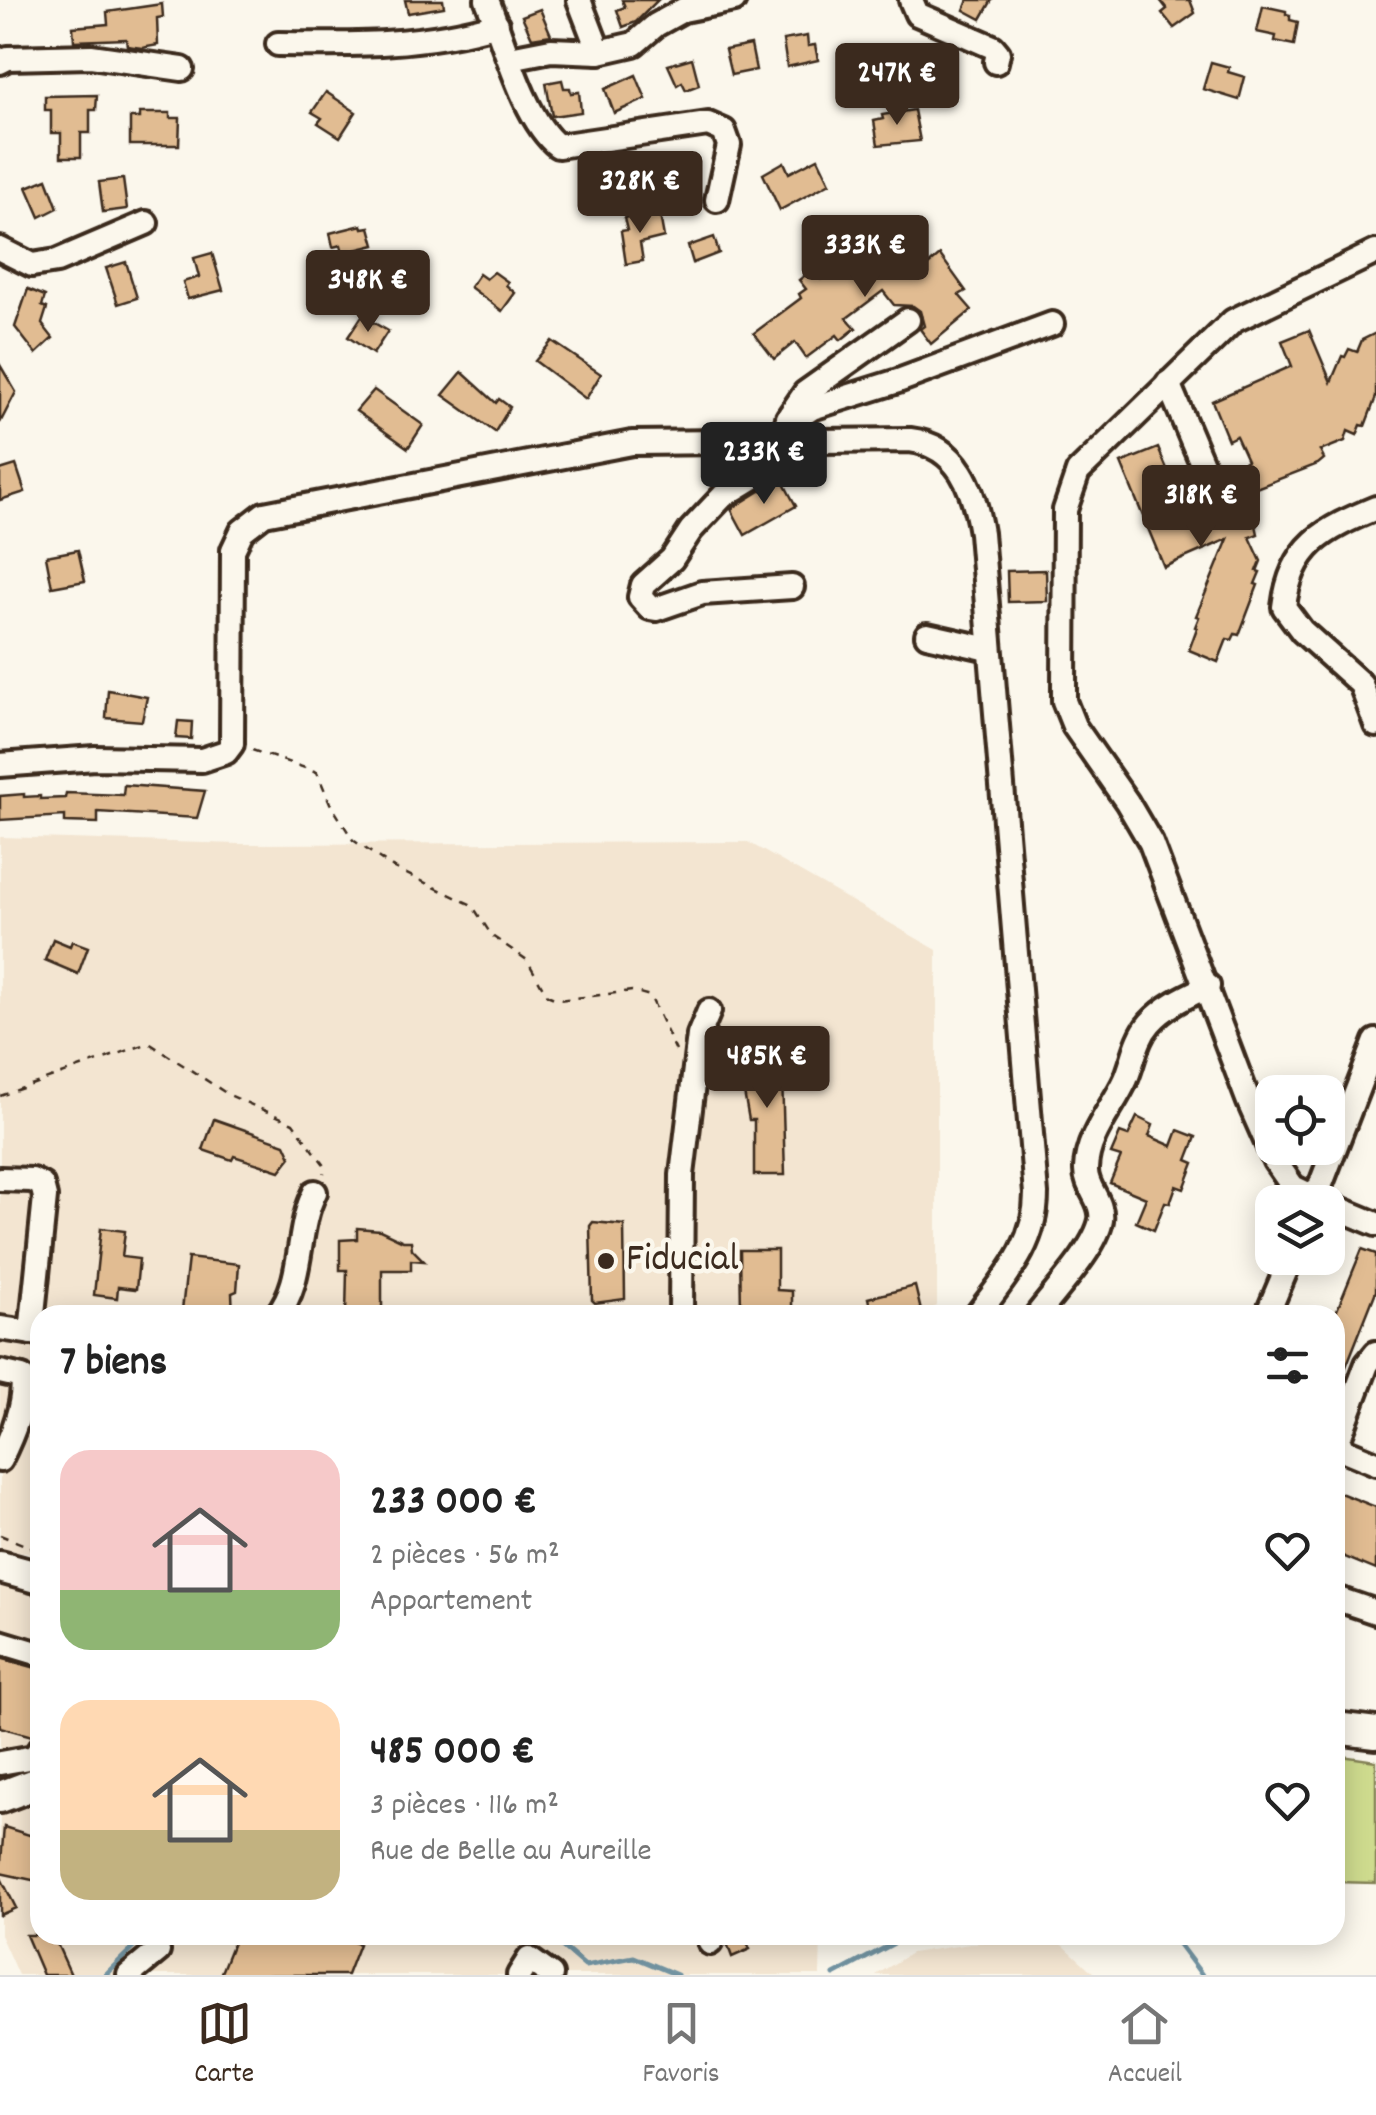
<!DOCTYPE html>
<html lang="fr">
<meta charset="utf-8">
<style>
body{margin:0;font-family:Dekko,sans-serif;background:#f6f6f6;color:#222;height:100vh;display:flex;flex-direction:column;font-size:38px;white-space:nowrap}
*{box-sizing:border-box;margin:0}
p{font-size:32px;color:#767676}
.icon{flex:none;width:55px;height:55px;fill:none;stroke:currentColor;stroke-width:2;stroke-linecap:round;stroke-linejoin:round}
.map{position:relative;flex:1;overflow:hidden}
.details{position:absolute;left:30px;top:1305px;width:1315px;height:640px;display:flex;flex-direction:column;background:#fff;border-radius:30px;box-shadow:0 5px 25px #0003}
.details>*{flex:none}
.controls{position:absolute;left:1255px;top:1075px;display:grid;gap:20px}
.controls a{display:grid;place-items:center;width:90px;height:90px;border-radius:20px;background:#fff;box-shadow:0 5px 25px #0003;font-size:50px}
.price{position:absolute;translate:-50% -85px;padding:0 22px;border-radius:10px;background:#3b2a1e;color:#fff;font-size:32px;line-height:65px;filter:drop-shadow(0 2px 5px #0008)}
.price::after{content:'';position:absolute;left:50%;top:60px;width:30px;height:22px;margin-left:-15px;background:inherit;clip-path:polygon(0 0,100% 0,50% 100%)}
.price.on{background:#222;color:#fff}
ul{padding:0;list-style:none}
li{display:flex;align-items:center;gap:30px;height:250px;padding:0 30px}
li span{display:grid;place-items:center;flex:none;width:280px;height:200px;border-radius:30px;color:#555}
li>.icon{margin-inline-start:auto}
span .icon{width:120px;height:120px;fill:#fffc;stroke-width:1}
li b{font-size:42px}
h2{display:flex;justify-content:space-between;align-items:center;height:120px;padding:0 30px;font-size:42px}
.tab-bar{display:flex;justify-content:space-around;align-items:center;height:140px;border-top:2px solid #e0e0e0;background:#fff;font-size:28px;color:#767676}
.tab-bar a{display:grid;justify-items:center;gap:5px}
.tab-bar .on{color:#3b2a1e}
.map>svg:first-child{display:block}
.built{fill:#f3e5d1}
.green{fill:#cedb8e;stroke:#848256;stroke-width:2.5}
.lines{fill:none;stroke-linecap:round;stroke-linejoin:round}
.stream{stroke:#7394a2;stroke-width:5}
.building{fill:#e1bc92;stroke:#3b2a1e;stroke-width:2.5}
.minor-casing{stroke:#3b2a1e;stroke-width:30}
.major-casing{stroke:#3b2a1e;stroke-width:38}
.path{stroke:#3b2a1e;stroke-width:2.5;stroke-dasharray:8 8;stroke-linecap:butt}
.minor{stroke:#fbf7ec;stroke-width:22}
.major{stroke:#fbf7ec;stroke-width:30}
.poi-dot{fill:#3b2a1e;stroke:#fbf7ec;stroke-width:4}
.labels{text-anchor:middle;dominant-baseline:central;stroke-width:9;stroke-linejoin:round;paint-order:stroke}
.poi-label{font-size:40px;fill:#3b2a1e;stroke:#fbf7ec;text-anchor:start}
</style>
<div class="map">
<svg width="1376" height="1975" viewBox="0 0 1376 1975">
<rect width="100%" height="100%" fill="#fbf7ec"/>
<filter id="ink" filterUnits="userSpaceOnUse"><feTurbulence type="fractalNoise" baseFrequency=".01" numOctaves="2"/><feDisplacementMap in="SourceGraphic" scale="20" xChannelSelector="R" yChannelSelector="G"/><feConvolveMatrix kernelMatrix="1 2 1 2 8 2 1 2 1" color-interpolation-filters="sRGB"/></filter>
<g filter="url(#ink)">
<g class="built">
<path d="M0,837L239,844L748,842L937,950V1306L920,1315H40V1555L0,1550Z"/>
<path d="M0,1575L40,1587V1935H821L820,1975H18L0,1935Z"/>
<path d="M1029,1935H1052L1096,1975H876L911,1953Z"/>
</g>
<path class="green" d="M1335,1755L1376,1761V1883L1335,1882Z"/>
<g class="lines">
<g class="stream">
<path d="M549,1935L585,1966L634,1957L677,1975"/>
<path d="M1172,1935L1202,1975"/>
<path d="M105,1975L146,1935"/>
<path d="M834,1975L909,1935"/>
</g>
</g>
<g class="building">
<path d="M405,0H443L444,7L408,13Z"/>
<path d="M622,0H658L636,22L623,27L617,10L625,7Z"/>
<path d="M968,0H992L981,19L964,10Z"/>
<path d="M1160,0H1190L1195,13L1174,28L1162,13L1167,9Z"/>
<path d="M162,4L163,17L157,18L158,45L142,48L127,46L126,39L74,41L73,27L108,24L107,12Z"/>
<path d="M1263,6L1286,11V14L1290,15V20L1298,22L1294,45L1275,41L1276,36L1257,32Z"/>
<path d="M540,9L551,35L532,38L522,16Z"/>
<path d="M807,36L808,46L815,45L818,60L787,67L783,40Z"/>
<path d="M751,45L756,70L731,75L725,50Z"/>
<path d="M692,58L699,85L686,90L682,82L677,85L668,65Z"/>
<path d="M1211,62L1229,67L1228,72L1245,77L1239,100L1203,89Z"/>
<path d="M636,75L646,99L614,113L605,89Z"/>
<path d="M562,80L564,88H570L571,93L579,92L581,112L552,116L546,83Z"/>
<path d="M326,92L356,112L340,137L318,123L322,118L312,112Z"/>
<path d="M97,95L96,110H90V133H81V157H61V133H51V110H45V96Z"/>
<path d="M914,110L920,141L878,145L874,121L883,119L882,115Z"/>
<path d="M140,113H170V118H180L179,145H130V118H140Z"/>
<path d="M818,158L830,183L780,210L763,174L784,162L789,173Z"/>
<path d="M47,179L58,208L40,217L27,187Z"/>
<path d="M123,179L127,209L103,212L99,182Z"/>
<path d="M639,214L640,219L660,215L664,237L640,243L643,261L626,264L621,231L627,230L624,218Z"/>
<path d="M362,225L363,228L370,227L375,245L343,253L341,245L333,247L330,233Z"/>
<path d="M714,237L719,253L693,263L688,246Z"/>
<path d="M872,243L900,244V257L915,276L940,255L966,291L959,295L972,310L931,344L920,329L924,326L920,311L913,306L894,305L883,291L847,318L856,328L841,340L837,335L806,358L795,342L774,359L754,333L801,298L799,294L806,289L799,280L813,269L821,279Z"/>
<path d="M212,253L223,290L188,299L183,282L199,277L194,258Z"/>
<path d="M126,262L137,298L118,304L106,268Z"/>
<path d="M494,272L508,282L506,285L515,293L502,311L470,287L479,274L486,279Z"/>
<path d="M28,289L45,296L42,306L47,308L42,324L53,338L36,354L15,327Z"/>
<path d="M362,316L388,331L373,354L348,337Z"/>
<path d="M1309,330L1331,382L1342,356L1345,357L1349,349L1357,352L1362,340L1376,333V397L1365,426L1361,425L1357,435L1348,431L1345,441L1320,451L1324,459L1318,464L1251,490L1240,464L1247,460L1236,436L1228,440L1212,401L1292,366L1282,341Z"/>
<path d="M552,341L601,374L586,399L535,361Z"/>
<path d="M0,365L16,392L0,423Z"/>
<path d="M462,372L496,403L499,399L510,407L495,432L443,395Z"/>
<path d="M374,390L423,425L408,448L356,411Z"/>
<path d="M1158,448L1190,523L1245,499L1256,525L1258,534L1250,537L1261,561L1257,571L1260,572L1255,584L1258,585L1239,635L1235,634L1232,640L1227,639L1218,662L1189,650L1197,628L1195,627L1199,617L1196,616L1228,539L1164,567L1121,463Z"/>
<path d="M16,465L25,492L0,500V470Z"/>
<path d="M781,478L796,506L745,535L731,509Z"/>
<path d="M78,550L85,581L52,587L46,556Z"/>
<path d="M1046,570L1047,601L1008,602L1007,571Z"/>
<path d="M108,690L147,697L142,721L106,718Z"/>
<path d="M178,721L192,722L191,739L176,738Z"/>
<path d="M124,785L205,791L197,818L98,812V823L65,822V816L0,820V796L24,794V797L40,796V799L65,798L66,793L123,795Z"/>
<path d="M53,939L70,946L72,941L88,947L78,974L45,960Z"/>
<path d="M781,1042L785,1175H754V1120H749L743,1087L756,1084L755,1044Z"/>
<path d="M1137,1117L1153,1125L1149,1136L1172,1146L1178,1130L1196,1137L1187,1160L1194,1163L1184,1189L1176,1186L1170,1203L1165,1202L1154,1230L1136,1222L1146,1198L1110,1183L1121,1157L1111,1154L1120,1133L1128,1136Z"/>
<path d="M214,1119L285,1144L291,1157L280,1171L234,1156L232,1160L203,1150Z"/>
<path d="M593,1222L624,1225L625,1299L595,1303L592,1300L590,1226Z"/>
<path d="M101,1228L125,1231L122,1257L139,1259L136,1289L118,1287L117,1298L94,1295Z"/>
<path d="M357,1228L380,1230L403,1241H411L412,1249L424,1261L411,1260V1270H382V1315H346L347,1270H340V1240L357,1239Z"/>
<path d="M1362,1249L1376,1254V1291L1336,1392L1335,1315Z"/>
<path d="M740,1250H777V1290L792,1291V1312H741Z"/>
<path d="M188,1258L239,1264L237,1291L232,1293L233,1315L182,1310Z"/>
<path d="M915,1286L921,1311L907,1315H872L868,1298Z"/>
<path d="M1335,1491L1376,1507V1570L1335,1553Z"/>
<path d="M0,1658L40,1669V1734L32,1736L0,1727Z"/>
<path d="M4,1827L36,1837L34,1846L40,1859L37,1881L0,1873Z"/>
<path d="M0,1876L16,1908L0,1915Z"/>
<path d="M26,1935H53L71,1975H43Z"/>
<path d="M236,1935H335L359,1944L347,1975H220Z"/>
<path d="M724,1935H744L750,1949L732,1957Z"/>
</g>
<g class="lines">
<g class="minor-casing">
<g id="minor">
<path d="M487,0C504,41 524,120 558,146L708,124L724,131L729,145L717,200"/>
<path d="M579,0L599,52L634,44L656,25L683,10L734,0"/>
<path d="M911,0L917,14L993,47L998,53L996,62"/>
<path d="M278,44C352,45 425,46 497,24"/>
<path d="M510,58L551,50L599,52"/>
<path d="M0,62L8,58L91,56L182,69"/>
<path d="M0,249L32,265L57,261L146,223"/>
<path d="M1168,383L1212,487"/>
<path d="M788,418L805,393L908,320"/>
<path d="M778,440L785,426L812,408L898,381L1052,324"/>
<path d="M1376,508C1325,529 1291,545 1284,607L1302,631L1361,684L1376,725"/>
<path d="M792,587L702,593L656,609L650,608L640,597L643,585L672,559L691,530L723,496L812,442"/>
<path d="M927,635L989,649"/>
<path d="M0,765L95,758L202,760L226,752L232,744L233,550L242,531L264,514L632,443L910,440C959,446 974,490 981,533L1036,1194C1036,1244 1006,1276 977,1315"/>
<path d="M0,1179L32,1180L42,1185L45,1197L31,1333"/>
<path d="M1314,1202L1376,1041"/>
<path d="M1324,1202L1293,1187L1275,1161L1249,1102L1151,843L1127,802L1074,726L1064,701V687L1065,510L1078,472L1233,321L1376,252"/>
<path d="M1328,1204L1376,1224"/>
<path d="M277,1315C305,1280 295,1231 315,1192"/>
<path d="M681,1315L682,1175L699,1035L709,1011"/>
<path d="M1037,1315C1055,1291 1096,1248 1101,1220C1104,1201 1085,1188 1086,1169C1087,1135 1113,1108 1126,1079C1134,1060 1136,1039 1150,1023C1165,1006 1187,996 1208,986"/>
<path d="M1267,1315L1291,1258"/>
<path d="M0,1328L40,1334"/>
<path d="M0,1372L22,1377C26,1404 12,1436 0,1460"/>
<path d="M1335,1446L1376,1463"/>
<path d="M1336,1446L1367,1364L1376,1353"/>
<path d="M1335,1598L1376,1612"/>
<path d="M0,1642L40,1654"/>
<path d="M0,1763L34,1757L40,1749"/>
<path d="M709,1935L710,1943"/>
<path d="M129,1975L158,1951"/>
<path d="M519,1975L529,1959L551,1975"/>
</g>
</g>
<g class="major-casing">
<g id="major">
<path d="M0,1567L40,1578"/>
<path d="M1335,1728L1376,1733"/>
<path d="M0,1797L40,1782"/>
</g>
</g>
<g class="path">
<path d="M252,750L317,772L330,803L353,840L392,867L472,905L492,936L527,960L547,995L559,1000L632,991L650,996L676,1051"/>
<path d="M0,1096L149,1043L229,1095L293,1123L326,1167L324,1173"/>
<path d="M0,1535L40,1551"/>
</g>
<use href="#minor" class="minor"/>
<use href="#major" class="major"/>
</g>
</g>
<circle class="poi-dot" cx="606" cy="1261" r="10"/>
<g class="labels">
<g class="poi-label">
<text x="626" y="1261">Fiducial</text>
</g>
</g>
</svg>
<div class="controls">
<a><svg class="icon" aria-label="locate" viewBox="0 0 24 24"><circle cx="12" cy="12" r="6"/><path d="M12 2v4M12 18v4M2 12h4M18 12h4"/></svg></a>
<a><svg class="icon" aria-label="layers" viewBox="0 0 24 24"><path d="M12 4l9 5-9 5-9-5zM3 14l9 5 9-5"/></svg></a>
</div>
<b class="price" style="left:897px;top:128px">247K €</b>
<b class="price" style="left:640px;top:236px">328K €</b>
<b class="price" style="left:865px;top:300px">333K €</b>
<b class="price" style="left:368px;top:335px">348K €</b>
<b class="price on" style="left:764px;top:507px">233K €</b>
<b class="price" style="left:1201px;top:550px">318K €</b>
<b class="price" style="left:767px;top:1111px">485K €</b>
<section class="details">
<h2>7 biens<svg class="icon" aria-label="filters" viewBox="0 0 24 24"><path d="M4 7h16M4 17h16"/><circle cx="9" cy="7" r="2"/><circle cx="15" cy="17" r="2"/></svg></h2>
<ul>
<li><span style="background:linear-gradient(#f6c9c9 70%,#8fb573 0)"><svg class="icon" aria-label="home" viewBox="0 0 24 24"><path d="M3 11l9-7 9 7M6 9v11h12V9"/></svg></span><div><b>233 000 €</b><p>2 pièces · 56 m²</p><p>Appartement</p></div><svg class="icon" aria-label="heart" viewBox="0 0 24 24"><path d="M12 20l-8-8c-3-5 5-10 8-4 3-6 11-1 8 4z"/></svg></li>
<li><span style="background:linear-gradient(#ffd9b3 65%,#c2b280 0)"><svg class="icon" aria-label="home" viewBox="0 0 24 24"><path d="M3 11l9-7 9 7M6 9v11h12V9"/></svg></span><div><b>485 000 €</b><p>3 pièces · 116 m²</p><p>Rue de Belle au Aureille</p></div><svg class="icon" aria-label="heart" viewBox="0 0 24 24"><path d="M12 20l-8-8c-3-5 5-10 8-4 3-6 11-1 8 4z"/></svg></li>
</ul>
</section>
</div>
<nav class="tab-bar">
<a class="on"><svg class="icon" aria-label="map" viewBox="0 0 24 24"><path d="M3 6l6-2 6 2 6-2v14l-6 2-6-2-6 2zM9 4v14M15 6v14"/></svg>Carte</a>
<a><svg class="icon" aria-label="saved" viewBox="0 0 24 24"><path d="M7 4h10v16l-5-4-5 4z"/></svg>Favoris</a>
<a><svg class="icon" aria-label="home" viewBox="0 0 24 24"><path d="M3 11l9-7 9 7M6 9v11h12V9"/></svg>Accueil</a>
</nav>
